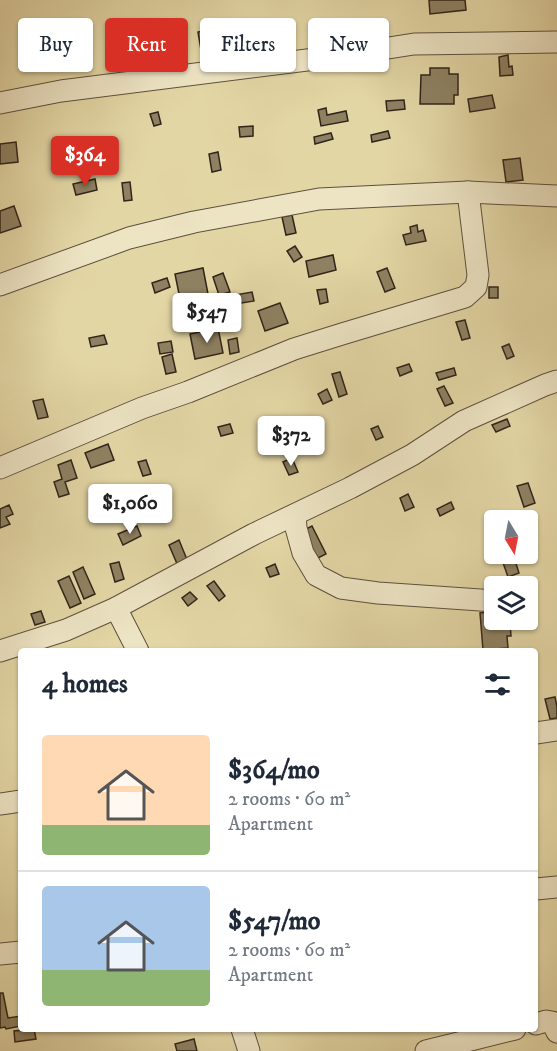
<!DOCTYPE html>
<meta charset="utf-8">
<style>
body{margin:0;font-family:"IM FELL DW Pica",serif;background:#f6f6f7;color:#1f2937;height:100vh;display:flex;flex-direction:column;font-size:22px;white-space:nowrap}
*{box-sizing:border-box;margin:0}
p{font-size:20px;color:#747a83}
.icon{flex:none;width:33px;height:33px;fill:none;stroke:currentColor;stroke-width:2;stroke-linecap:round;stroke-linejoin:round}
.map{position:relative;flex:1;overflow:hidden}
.details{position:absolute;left:18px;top:648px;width:520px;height:384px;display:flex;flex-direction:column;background:#fff;border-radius:6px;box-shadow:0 2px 4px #0004}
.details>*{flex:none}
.top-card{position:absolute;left:18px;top:18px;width:522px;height:54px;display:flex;gap:12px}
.needle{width:39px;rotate:170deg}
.controls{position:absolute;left:484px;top:510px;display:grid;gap:12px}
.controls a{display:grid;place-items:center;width:54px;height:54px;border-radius:6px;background:#fff;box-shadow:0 2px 4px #0004;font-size:30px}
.price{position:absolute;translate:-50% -51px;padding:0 14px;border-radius:6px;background:#fff;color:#222;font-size:20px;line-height:39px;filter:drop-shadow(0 2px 3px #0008)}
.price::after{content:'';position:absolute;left:50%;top:36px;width:18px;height:14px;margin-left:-9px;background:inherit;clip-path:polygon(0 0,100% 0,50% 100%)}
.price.selected{background:#d93025;color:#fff}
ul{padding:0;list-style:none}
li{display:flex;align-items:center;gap:18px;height:150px;padding:0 24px}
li+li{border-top:2px solid #e0e1e3}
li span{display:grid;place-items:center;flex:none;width:168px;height:120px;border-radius:6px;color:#555}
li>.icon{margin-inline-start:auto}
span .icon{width:72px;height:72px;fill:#fffc;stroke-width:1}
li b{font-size:26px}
h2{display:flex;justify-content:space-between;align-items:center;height:72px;padding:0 24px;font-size:26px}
.pill{padding:0 21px;border-radius:6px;background:#fff;box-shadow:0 2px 4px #0004;font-size:21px;line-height:54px}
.pill.selected{background:#d93025;color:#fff}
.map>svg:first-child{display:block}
.building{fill:#8e8162;stroke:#31241a;stroke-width:1.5}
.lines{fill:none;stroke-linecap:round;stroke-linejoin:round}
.minor-casing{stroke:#5e503d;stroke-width:23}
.minor{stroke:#ede4c4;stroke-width:21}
</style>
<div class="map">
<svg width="557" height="1051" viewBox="0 0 557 1051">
<rect width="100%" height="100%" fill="#e3d6a5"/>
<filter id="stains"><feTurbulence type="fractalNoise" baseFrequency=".00333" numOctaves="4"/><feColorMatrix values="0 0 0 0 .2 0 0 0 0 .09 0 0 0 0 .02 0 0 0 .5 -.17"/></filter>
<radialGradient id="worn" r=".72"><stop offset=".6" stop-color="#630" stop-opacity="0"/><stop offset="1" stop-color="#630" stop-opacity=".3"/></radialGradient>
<g class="building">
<path d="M429,0H465L466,10L430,14Z"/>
<path d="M278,21L285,43L276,46L268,24Z"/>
<path d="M140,30L141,39L124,43L122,34Z"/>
<path d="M207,30L210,49L201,50L198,32Z"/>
<path d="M36,36L38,58L26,59L23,37Z"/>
<path d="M508,55L509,67L512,66L513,75L500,76L499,57Z"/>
<path d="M430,68H449V74H458V95H454V104H420L421,75H430Z"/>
<path d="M492,95L495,108L470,112L468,99Z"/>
<path d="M404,100L405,109L387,111L386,101Z"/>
<path d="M326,108L327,115L346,111L348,121L321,126L318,110Z"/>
<path d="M158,112L161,124L154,126L150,114Z"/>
<path d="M253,126V136L240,137L239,127Z"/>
<path d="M388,131L390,138L372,142L371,135Z"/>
<path d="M331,133L333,139L315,144L314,137Z"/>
<path d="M16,142L18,162L0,164V144Z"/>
<path d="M218,152L221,170L212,172L209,154Z"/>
<path d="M520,158L523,180L506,182L503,160Z"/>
<path d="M95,179L97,190L76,195L73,184Z"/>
<path d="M130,182L132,200L124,201L122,183Z"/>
<path d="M14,206L21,226L0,233V211Z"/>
<path d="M292,215L296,233L286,235L282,217Z"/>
<path d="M417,225L418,232L423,230L426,241L406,245L403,235L411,233L410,227Z"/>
<path d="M295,246L302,257L294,262L287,251Z"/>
<path d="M333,255L336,270L309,277L306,261Z"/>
<path d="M203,268L208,294L180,299L175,274Z"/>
<path d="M387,268L395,288L385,292L377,272Z"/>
<path d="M223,273L230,292L219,295L213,277Z"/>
<path d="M167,278L170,287L155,293L152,283Z"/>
<rect x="489" y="287" width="9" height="11"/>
<path d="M326,289L328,302L320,304L317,290Z"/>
<path d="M252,292L254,301L224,306L223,297Z"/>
<path d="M280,303L288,323L265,331L258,311Z"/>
<path d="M465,320L470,338L462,340L456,322Z"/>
<path d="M218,328L223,353L195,359L190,334Z"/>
<path d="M104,335L107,344L91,347L89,338Z"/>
<path d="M237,338L239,352L230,354L228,340Z"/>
<path d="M171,341L173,352L160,354L158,343Z"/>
<path d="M509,344L514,356L507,359L502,347Z"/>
<path d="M172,354L176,372L166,374L162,357Z"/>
<path d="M409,364L412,371L400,376L397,368Z"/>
<path d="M454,368L456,375L439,380L436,373Z"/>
<path d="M340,372L347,394L339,397L332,374Z"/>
<path d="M444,386L453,403L445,406L437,389Z"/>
<path d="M327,389L332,400L323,404L318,394Z"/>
<path d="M43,399L48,417L38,419L33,401Z"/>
<path d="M507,419L510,426L496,432L492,425Z"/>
<path d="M230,424L233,433L221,436L218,427Z"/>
<path d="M378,426L383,437L376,440L371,429Z"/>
<path d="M108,444L114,460L91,468L85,453Z"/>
<path d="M292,458L298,472L289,475L283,462Z"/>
<path d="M71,460L77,478L65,482L69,494L59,497L54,482L62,479L58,465Z"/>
<path d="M146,460L151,474L143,476L138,462Z"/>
<path d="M528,483L535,503L524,507L517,486Z"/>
<path d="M408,494L414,507L405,511L400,498Z"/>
<path d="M148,498L154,510L147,514L140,502Z"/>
<path d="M451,502L454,509L440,516L437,509Z"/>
<path d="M9,505L13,514L6,517L10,524L0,528V509Z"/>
<path d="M137,526L141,536L123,545L118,534Z"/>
<path d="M312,526L326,554L316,559L302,531Z"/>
<path d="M179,540L188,562L178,566L169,545Z"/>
<path d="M500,554H513L519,573L508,577Z"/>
<path d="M119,562L124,579L115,582L110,564Z"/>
<path d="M275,564L279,574L270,577L266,568Z"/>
<path d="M83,567L95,594L84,599L73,572Z"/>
<path d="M69,576L81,603L70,608L58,581Z"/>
<path d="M214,581L225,596L219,601L207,586Z"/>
<path d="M190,592L197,599L188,606L182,598Z"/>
<path d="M41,611L45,622L35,625L31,614Z"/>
<path d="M495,611V620H503V624L510,623L511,636H507L508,648L483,650L480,613Z"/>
<path d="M555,697L557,707V718L550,719L545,699Z"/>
<path d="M0,993H3L8,1018L21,1016V1026L6,1029L5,1027L0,1028Z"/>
<path d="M34,1029L36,1039L15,1042L14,1031Z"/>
<path d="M194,1039L197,1051H177L175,1044Z"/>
</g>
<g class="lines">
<g class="minor-casing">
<g id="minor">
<path d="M0,103L61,91L331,57L414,44L557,42"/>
<path d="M0,285L129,238L194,222L319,199L468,192L557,196"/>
<path d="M0,468L142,408L188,392L294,349L342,334L465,297L476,287L478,275L468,192"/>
<path d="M295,515L296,528L303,553L316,575L341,588L378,593L495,601"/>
<path d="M116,608L138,651"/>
<path d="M0,651L66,630L116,608L254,534L350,488L412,455L464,421L545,385L557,381"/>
<path d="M536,733L557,730"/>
<path d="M0,804L21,801"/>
<path d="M536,889L557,887"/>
<path d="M0,954L21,952"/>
<path d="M536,1024L546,1021L552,1022L557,1032"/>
<path d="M242,1029L249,1051"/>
<path d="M426,1051L515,1029"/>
</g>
</g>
<use href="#minor" class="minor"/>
</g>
<rect width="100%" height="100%" filter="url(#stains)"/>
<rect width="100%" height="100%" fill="url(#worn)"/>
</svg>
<div class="controls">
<a><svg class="needle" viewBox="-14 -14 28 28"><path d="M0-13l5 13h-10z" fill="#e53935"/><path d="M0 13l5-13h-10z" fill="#747a83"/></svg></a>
<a><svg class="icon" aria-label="layers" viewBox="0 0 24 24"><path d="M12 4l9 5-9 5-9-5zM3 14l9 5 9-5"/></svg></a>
</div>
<b class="price selected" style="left:85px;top:187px">$364</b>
<b class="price" style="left:207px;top:344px">$547</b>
<b class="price" style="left:291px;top:467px">$372</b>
<b class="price" style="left:130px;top:535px">$1,060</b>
<div class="top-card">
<a class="pill">Buy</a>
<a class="pill selected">Rent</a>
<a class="pill">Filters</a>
<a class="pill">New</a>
</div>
<section class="details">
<h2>4 homes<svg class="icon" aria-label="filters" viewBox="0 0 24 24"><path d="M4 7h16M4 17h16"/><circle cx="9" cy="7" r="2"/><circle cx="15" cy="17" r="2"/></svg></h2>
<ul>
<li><span style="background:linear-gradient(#ffd9b3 75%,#8fb573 0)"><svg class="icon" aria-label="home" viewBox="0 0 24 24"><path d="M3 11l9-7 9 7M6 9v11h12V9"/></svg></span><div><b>$364/mo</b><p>2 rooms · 60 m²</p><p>Apartment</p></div></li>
<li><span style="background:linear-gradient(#a9c7e8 70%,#8fb573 0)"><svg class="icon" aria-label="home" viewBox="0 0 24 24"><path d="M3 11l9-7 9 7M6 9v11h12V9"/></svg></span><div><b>$547/mo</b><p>2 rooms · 60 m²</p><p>Apartment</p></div></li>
</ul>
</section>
</div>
